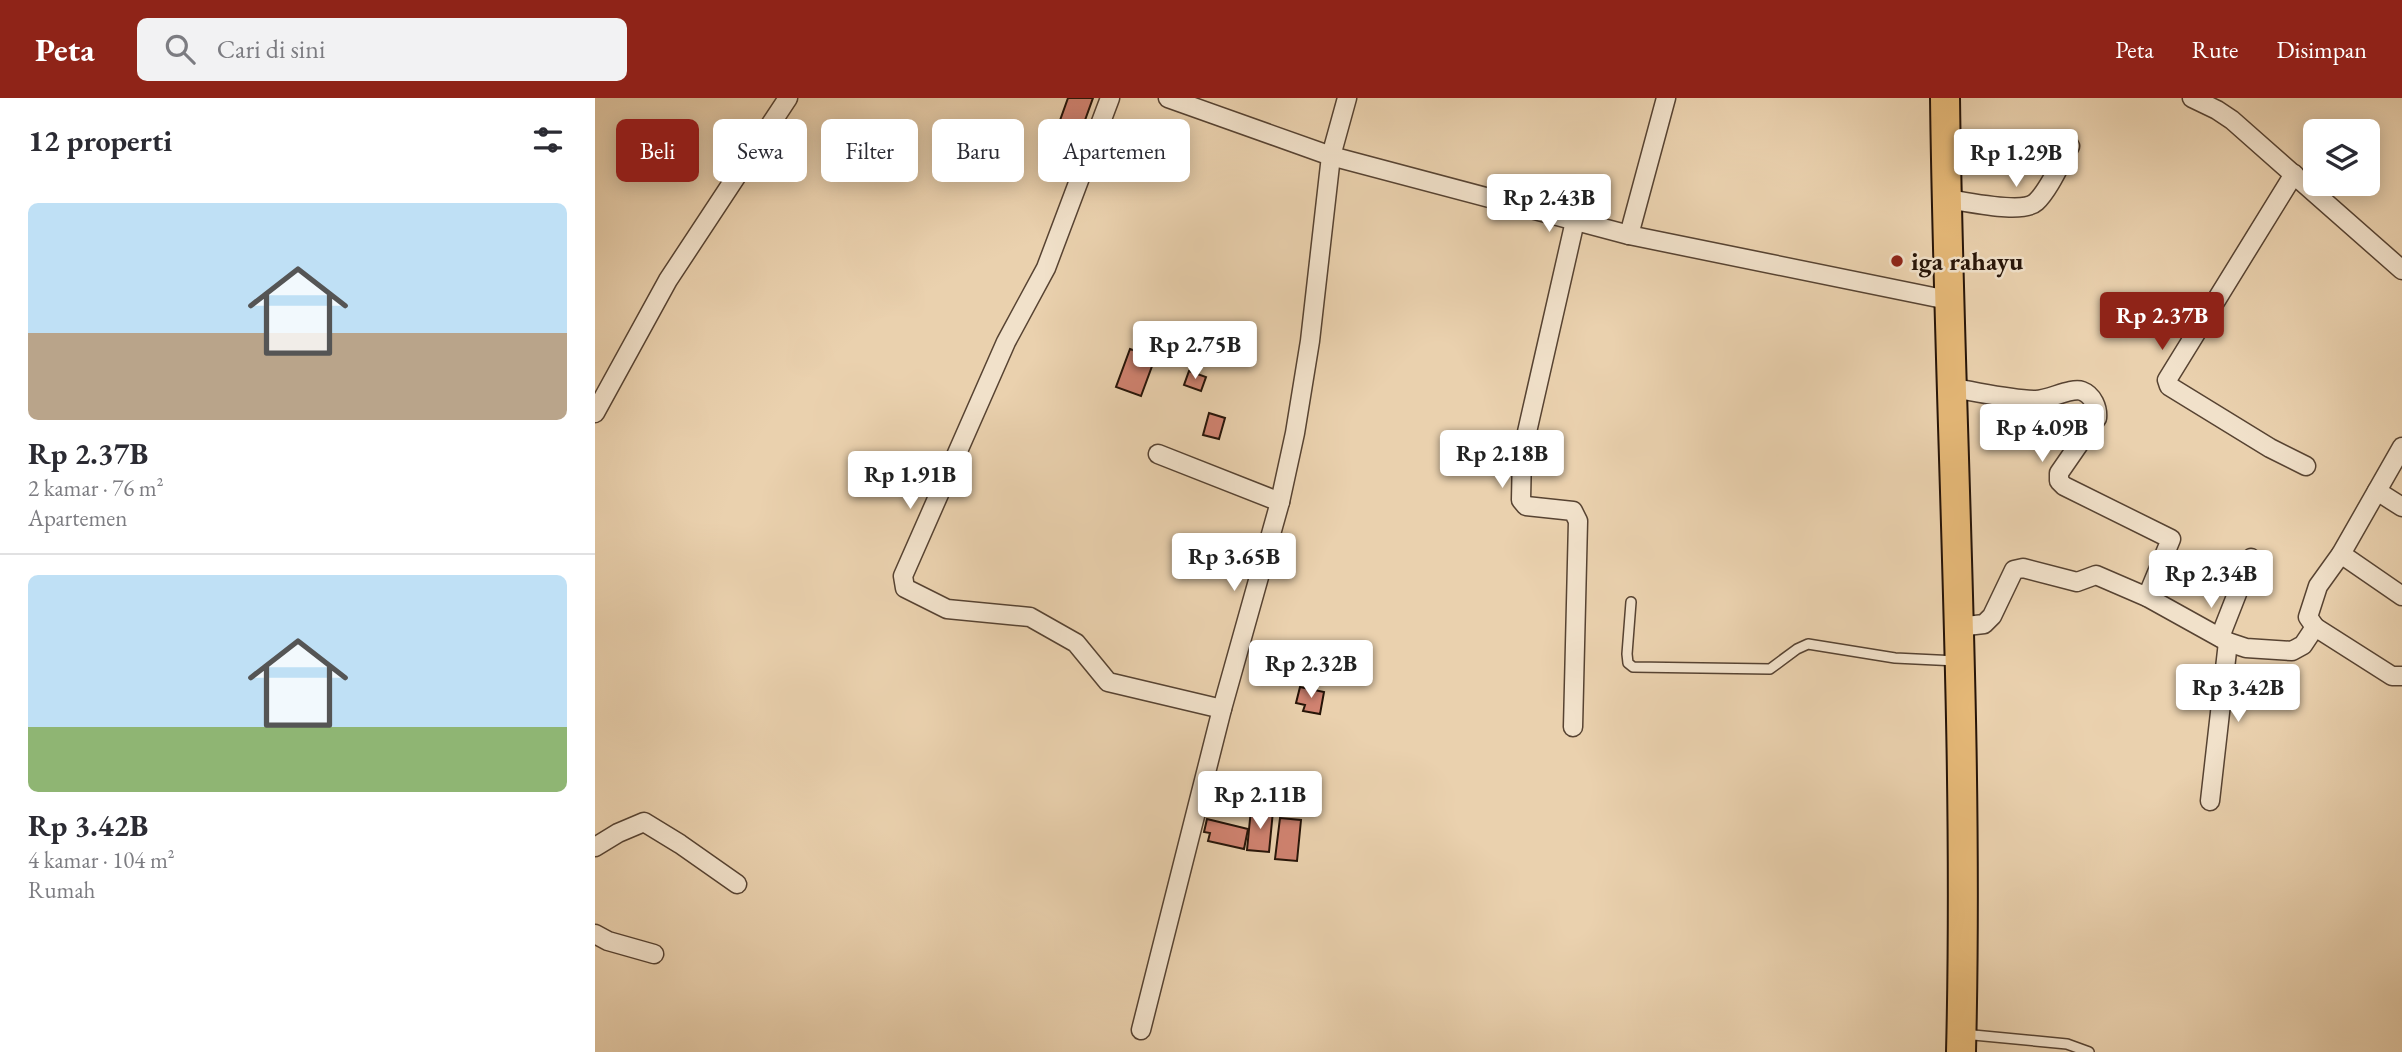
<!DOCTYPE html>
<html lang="id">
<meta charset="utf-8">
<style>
body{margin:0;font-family:"EB Garamond",serif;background:#f2f2f3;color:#2b2b33;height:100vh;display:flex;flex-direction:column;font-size:26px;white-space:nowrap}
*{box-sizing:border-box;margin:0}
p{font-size:23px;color:#7c7c81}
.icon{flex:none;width:38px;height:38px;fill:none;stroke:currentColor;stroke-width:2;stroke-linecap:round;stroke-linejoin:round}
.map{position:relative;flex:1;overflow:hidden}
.drawer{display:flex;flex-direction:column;background:#fff;width:595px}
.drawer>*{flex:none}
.banner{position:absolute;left:21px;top:21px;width:665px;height:63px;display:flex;gap:14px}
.fabs{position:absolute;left:1708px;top:21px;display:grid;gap:14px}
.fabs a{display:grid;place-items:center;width:77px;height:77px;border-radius:10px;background:#fff;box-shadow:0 4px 18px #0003;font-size:35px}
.price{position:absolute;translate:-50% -60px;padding:0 16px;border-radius:7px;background:#fff;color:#222;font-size:23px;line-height:46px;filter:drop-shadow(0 2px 4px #0008)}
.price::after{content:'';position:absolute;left:50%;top:42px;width:21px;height:16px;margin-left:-10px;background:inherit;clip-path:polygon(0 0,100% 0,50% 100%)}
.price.on{background:#8f2418;color:#fff}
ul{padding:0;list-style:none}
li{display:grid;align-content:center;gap:14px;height:371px;padding:0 28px}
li+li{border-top:2px solid #e1e1e2}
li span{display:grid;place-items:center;height:217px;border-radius:10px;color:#555}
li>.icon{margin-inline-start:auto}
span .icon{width:126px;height:126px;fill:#fffc;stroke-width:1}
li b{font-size:30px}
h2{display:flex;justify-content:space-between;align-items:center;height:84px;padding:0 28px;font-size:30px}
.pill{padding:0 24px;border-radius:10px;background:#fff;box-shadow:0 4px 18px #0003;font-size:24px;line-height:63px}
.pill.on{background:#8f2418;color:#fff}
header{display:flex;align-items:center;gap:42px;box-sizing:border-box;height:98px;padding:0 35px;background:#8f2418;color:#fff}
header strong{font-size:33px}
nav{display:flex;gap:38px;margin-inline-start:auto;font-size:24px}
.search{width:490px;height:63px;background:#f2f2f3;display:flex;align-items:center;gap:18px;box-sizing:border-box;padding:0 24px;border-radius:10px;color:#7c7c81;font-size:26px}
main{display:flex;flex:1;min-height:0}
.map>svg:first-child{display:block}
.building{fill:#d18371;stroke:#261408;stroke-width:2}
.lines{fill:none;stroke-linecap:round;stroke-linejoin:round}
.service-casing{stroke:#574332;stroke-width:12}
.minor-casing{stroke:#574332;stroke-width:21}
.primary-casing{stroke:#261408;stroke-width:32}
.service{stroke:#f1e1ca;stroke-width:9}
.minor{stroke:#f1e1ca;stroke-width:18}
.primary{stroke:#e5b877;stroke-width:28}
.poi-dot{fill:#8f2418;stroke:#f1e1ca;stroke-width:2.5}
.labels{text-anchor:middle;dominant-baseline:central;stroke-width:5;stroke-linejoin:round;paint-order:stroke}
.poi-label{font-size:26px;font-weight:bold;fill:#261408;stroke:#f1e1ca;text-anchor:start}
</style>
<header>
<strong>Peta</strong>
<div class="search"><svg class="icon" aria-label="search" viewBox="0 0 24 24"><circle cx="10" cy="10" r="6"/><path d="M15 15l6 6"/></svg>Cari di sini</div>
<nav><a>Peta</a><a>Rute</a><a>Disimpan</a></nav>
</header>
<main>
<section class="drawer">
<h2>12 properti<svg class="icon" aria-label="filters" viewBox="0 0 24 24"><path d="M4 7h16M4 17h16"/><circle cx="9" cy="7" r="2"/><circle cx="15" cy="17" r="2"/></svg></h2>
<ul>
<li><span style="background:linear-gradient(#bfe0f5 60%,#b9a48a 0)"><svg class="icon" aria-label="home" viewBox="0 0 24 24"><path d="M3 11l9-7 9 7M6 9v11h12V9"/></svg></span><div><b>Rp 2.37B</b><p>2 kamar · 76 m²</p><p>Apartemen</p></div></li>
<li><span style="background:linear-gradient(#bfe0f5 70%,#8fb573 0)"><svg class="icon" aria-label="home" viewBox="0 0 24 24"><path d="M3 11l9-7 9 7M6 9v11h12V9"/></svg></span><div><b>Rp 3.42B</b><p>4 kamar · 104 m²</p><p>Rumah</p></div></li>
</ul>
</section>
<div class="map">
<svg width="1807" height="954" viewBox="0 0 1807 954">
<rect width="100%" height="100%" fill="#ead1ae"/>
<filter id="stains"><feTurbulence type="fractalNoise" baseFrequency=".00286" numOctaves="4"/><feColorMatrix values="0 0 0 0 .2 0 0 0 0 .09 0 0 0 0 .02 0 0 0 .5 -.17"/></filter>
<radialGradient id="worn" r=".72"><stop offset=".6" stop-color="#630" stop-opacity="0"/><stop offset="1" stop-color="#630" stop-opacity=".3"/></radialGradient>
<g class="building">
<path d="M473,0H498L485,36L463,28Z"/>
<path d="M535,251L560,260L546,298L521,289Z"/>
<path d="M594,273L611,279L606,293L589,287Z"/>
<path d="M614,315L630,320L624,341L608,337Z"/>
<path d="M705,589L729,594L725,616L708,613L710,607L701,605Z"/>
<path d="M656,711L678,713L674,754L652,752Z"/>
<path d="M685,720L706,722L702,763L680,761Z"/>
<path d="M612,721L653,731L649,751L613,743L615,735L609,734Z"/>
</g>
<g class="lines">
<g class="service-casing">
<g id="service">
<path d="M1036,504L1032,556L1033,565L1038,569L1175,571L1202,551L1213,546L1300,560L1362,563"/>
<path d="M1368,936L1472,946L1494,954"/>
</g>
</g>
<g class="minor-casing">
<g id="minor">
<path d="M515,0L451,170L411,244L308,478L310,490L352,511L435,519L481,545L513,584L627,611"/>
<path d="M573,0L736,58L1034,137L1353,202"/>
<path d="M1597,0L1622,12L1637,22L1807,172"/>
<path d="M1699,76L1572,282L1574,288L1675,350L1711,368"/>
<path d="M1351,101C1371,103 1427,117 1441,104C1454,92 1466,64 1475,48"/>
<path d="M1034,137L1071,0"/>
<path d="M1357,290C1384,294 1412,301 1439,302C1452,303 1476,289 1487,293C1498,297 1503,310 1502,320L1464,375V383L1469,388L1576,441L1552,499"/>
<path d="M0,315L73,182L193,0"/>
<path d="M563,356L685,404"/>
<path d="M1782,393L1807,409"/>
<path d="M1746,456L1807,498"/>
<path d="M1363,529L1389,526L1397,518L1419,472L1428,470L1482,484L1501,477L1552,499L1633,544L1651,550L1697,553L1708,547L1720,529L1713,519L1723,488L1746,456L1807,349"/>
<path d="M1720,529L1797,578H1807"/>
<path d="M1625,539L1656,460"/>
<path d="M978,629L983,423L978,413L931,408L926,402L927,356L980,123"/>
<path d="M1615,703L1633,544"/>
<path d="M0,749L23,735L49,724L85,746L142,786"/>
<path d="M0,836L13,843L59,856"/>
<path d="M546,932L627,611L685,404L700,335L715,243L736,58L752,0"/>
</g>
</g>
<g class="primary-casing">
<path id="primary" d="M1350,0C1354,318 1374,636 1366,954"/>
</g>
<use href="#service" class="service"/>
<use href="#minor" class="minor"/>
<use href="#primary" class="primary"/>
</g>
<circle class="poi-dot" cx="1302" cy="163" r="7"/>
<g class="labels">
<g class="poi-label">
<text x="1316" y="163">iga rahayu</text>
</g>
</g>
<rect width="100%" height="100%" filter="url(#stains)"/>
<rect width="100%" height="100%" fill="url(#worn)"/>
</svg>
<div class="fabs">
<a><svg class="icon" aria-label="layers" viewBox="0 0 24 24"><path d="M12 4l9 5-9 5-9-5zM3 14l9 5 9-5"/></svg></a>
</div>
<b class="price" style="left:1421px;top:91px">Rp 1.29B</b>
<b class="price" style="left:954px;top:136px">Rp 2.43B</b>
<b class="price on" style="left:1567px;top:254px">Rp 2.37B</b>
<b class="price" style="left:600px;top:283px">Rp 2.75B</b>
<b class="price" style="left:1447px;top:366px">Rp 4.09B</b>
<b class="price" style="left:907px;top:392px">Rp 2.18B</b>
<b class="price" style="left:315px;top:413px">Rp 1.91B</b>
<b class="price" style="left:639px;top:495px">Rp 3.65B</b>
<b class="price" style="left:1616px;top:512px">Rp 2.34B</b>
<b class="price" style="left:716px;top:602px">Rp 2.32B</b>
<b class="price" style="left:1643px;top:626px">Rp 3.42B</b>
<b class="price" style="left:665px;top:733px">Rp 2.11B</b>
<div class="banner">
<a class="pill on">Beli</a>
<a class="pill">Sewa</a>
<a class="pill">Filter</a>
<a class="pill">Baru</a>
<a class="pill">Apartemen</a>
</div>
</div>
</main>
